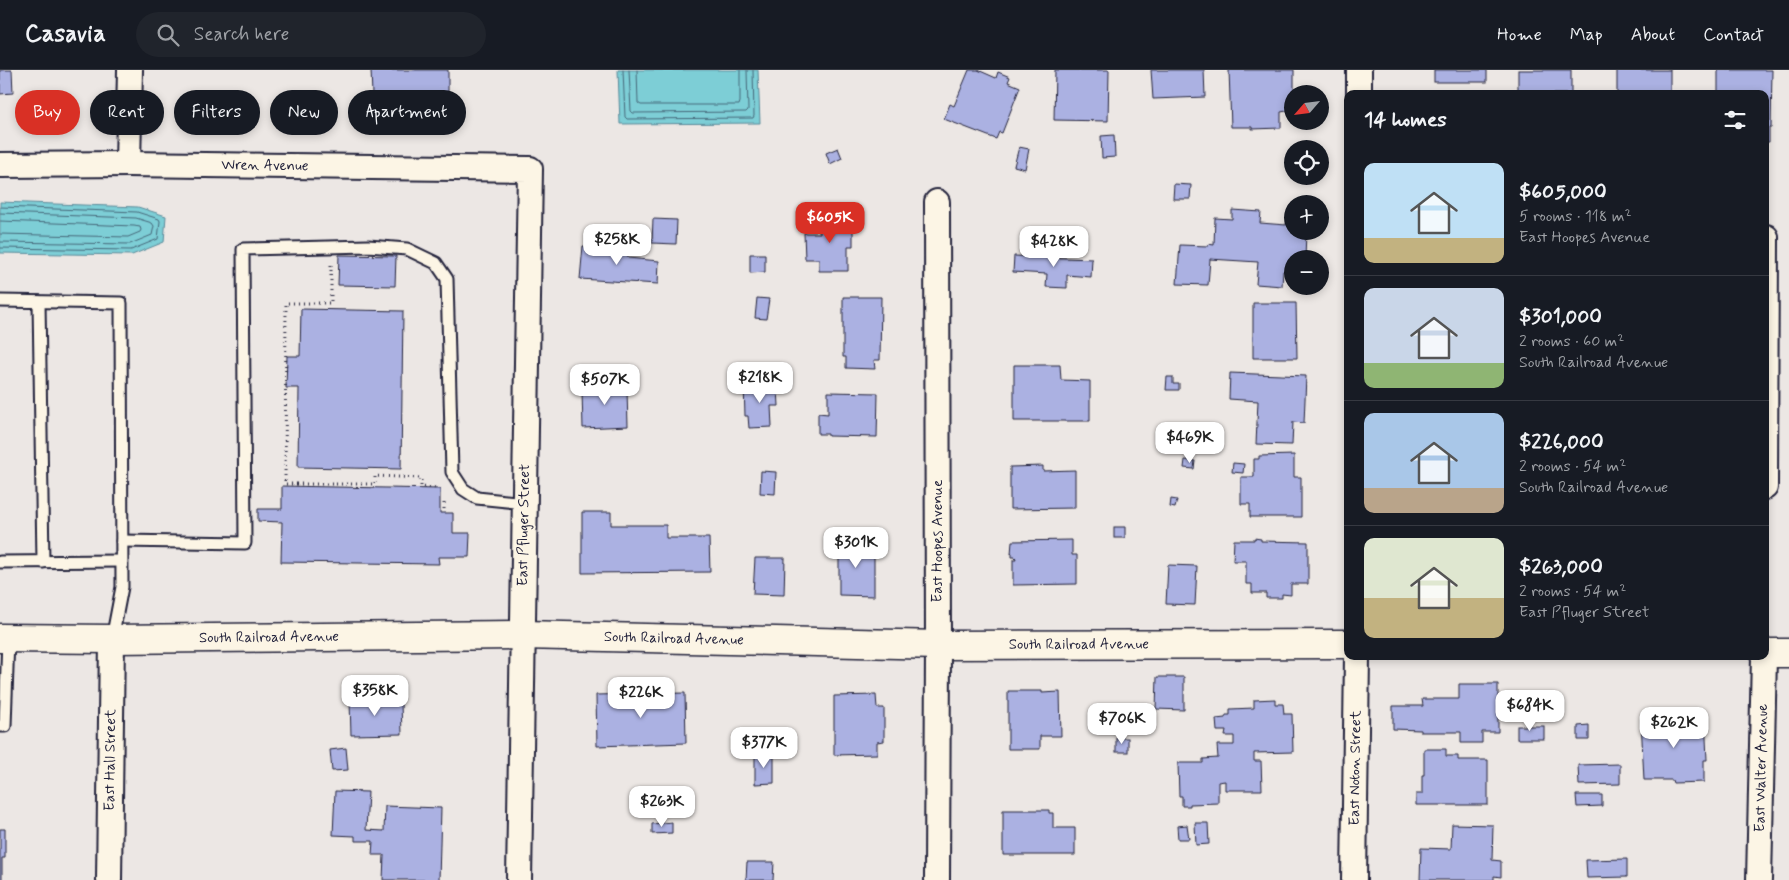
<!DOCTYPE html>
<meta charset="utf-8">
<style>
body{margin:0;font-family:Mynerve,sans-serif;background:#20242c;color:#f1f3f6;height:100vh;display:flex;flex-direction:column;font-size:19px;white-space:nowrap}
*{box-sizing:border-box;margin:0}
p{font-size:16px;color:#9ea1a6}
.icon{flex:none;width:28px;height:28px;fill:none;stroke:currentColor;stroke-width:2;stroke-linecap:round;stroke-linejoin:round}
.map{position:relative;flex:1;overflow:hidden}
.sheet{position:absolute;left:1344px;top:20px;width:425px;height:570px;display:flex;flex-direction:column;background:#171b24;border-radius:10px;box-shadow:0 2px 8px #0003}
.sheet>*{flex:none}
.hud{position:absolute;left:15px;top:20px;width:475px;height:45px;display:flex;gap:10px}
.needle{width:32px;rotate:242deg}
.fabs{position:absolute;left:1284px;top:15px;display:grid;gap:10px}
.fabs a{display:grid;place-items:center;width:45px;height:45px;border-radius:50%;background:#171b24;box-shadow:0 2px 8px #0003;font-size:25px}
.price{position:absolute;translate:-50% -42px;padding:0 11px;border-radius:10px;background:#fff;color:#222;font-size:16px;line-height:32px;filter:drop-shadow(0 1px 2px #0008)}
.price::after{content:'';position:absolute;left:50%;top:30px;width:15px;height:11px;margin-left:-8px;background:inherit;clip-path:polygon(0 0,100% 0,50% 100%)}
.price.current{background:#d93025;color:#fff}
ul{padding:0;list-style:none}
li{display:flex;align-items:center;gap:15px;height:125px;padding:0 20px}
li+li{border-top:1px solid #363941}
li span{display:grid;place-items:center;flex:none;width:140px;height:100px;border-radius:10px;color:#555}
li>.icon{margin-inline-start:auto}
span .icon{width:60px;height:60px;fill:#fffc;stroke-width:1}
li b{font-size:21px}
h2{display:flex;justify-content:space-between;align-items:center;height:60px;padding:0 20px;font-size:21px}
.chip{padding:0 18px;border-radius:22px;background:#171b24;box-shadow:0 2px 8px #0003;font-size:18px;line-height:45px}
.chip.current{background:#d93025;color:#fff}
header{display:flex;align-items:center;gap:30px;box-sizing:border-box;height:70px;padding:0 25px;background:#171b24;border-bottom:1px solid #363941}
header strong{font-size:24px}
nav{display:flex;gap:28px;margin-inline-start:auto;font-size:18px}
.search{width:350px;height:45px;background:#20242c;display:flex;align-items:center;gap:12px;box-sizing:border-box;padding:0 18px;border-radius:28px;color:#9ea1a6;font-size:19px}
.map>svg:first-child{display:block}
.water{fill:#7dced6;stroke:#598998}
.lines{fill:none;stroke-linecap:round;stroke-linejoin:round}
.shore{stroke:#466779;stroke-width:1}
.building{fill:#abb1e2;stroke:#22223b}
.lane-casing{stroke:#22223b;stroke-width:15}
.street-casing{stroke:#22223b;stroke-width:28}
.secondary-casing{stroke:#22223b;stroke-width:31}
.path{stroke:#22223b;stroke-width:3;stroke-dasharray:1 4;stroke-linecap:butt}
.lane{stroke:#fcf5e5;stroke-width:11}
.street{stroke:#fcf5e5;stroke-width:24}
.secondary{stroke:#fcf5e5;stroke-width:28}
.labels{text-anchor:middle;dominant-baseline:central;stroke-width:4;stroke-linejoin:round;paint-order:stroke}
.street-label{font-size:15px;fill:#22223b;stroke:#fcf5e5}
</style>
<header>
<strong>Casavia</strong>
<div class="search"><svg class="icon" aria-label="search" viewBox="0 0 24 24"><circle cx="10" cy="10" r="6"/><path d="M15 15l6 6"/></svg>Search here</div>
<nav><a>Home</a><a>Map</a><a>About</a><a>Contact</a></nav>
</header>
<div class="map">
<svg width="1789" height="810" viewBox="0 0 1789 810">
<rect width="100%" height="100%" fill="#ece7e4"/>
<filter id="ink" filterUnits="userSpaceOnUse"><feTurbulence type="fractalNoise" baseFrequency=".02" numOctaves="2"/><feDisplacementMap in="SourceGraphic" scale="10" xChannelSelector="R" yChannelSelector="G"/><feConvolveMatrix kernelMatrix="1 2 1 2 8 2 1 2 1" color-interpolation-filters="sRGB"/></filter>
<g filter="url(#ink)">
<g class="water">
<path d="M618,0H758L760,53L620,54Z"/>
<path d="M0,132L138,137L166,146L164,172L132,185L0,183Z"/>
</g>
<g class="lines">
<g class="shore">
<path d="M623,0L625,47L627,49L753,48L754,46L753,0"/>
<path d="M629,0L631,41L633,43L746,42L748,40L747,0"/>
<path d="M637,0L638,33L641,35H739L740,32V0"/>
<path d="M0,137L137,142L159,149L160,151L158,169L131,180L0,178"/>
<path d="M0,143L136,148L152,153L154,156L152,165L130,174L0,172"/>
<path d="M0,151L134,156L140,157L141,160L140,162L128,167L0,164"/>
</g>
</g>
<g class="building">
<path d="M0,0H12L13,23L0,24Z"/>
<path d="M371,0H448V24H421V30H394V24H372Z"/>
<path d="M969,0H978L996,8L998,2L1010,7L1008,12L1020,17L1002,63L999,62L996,69L944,49L950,34L954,36Z"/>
<path d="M1055,0H1109L1108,51L1054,50Z"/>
<path d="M1151,0H1204L1205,27L1153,29Z"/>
<path d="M1229,0H1294V24H1292V40L1281,42V58L1252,59V57H1231Z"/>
<rect x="1434" y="0" width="53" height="12"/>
<rect x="1518" y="0" width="53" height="24"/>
<rect x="1617" y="0" width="53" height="24"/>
<path d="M1718,0H1772L1771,58H1769V72H1765V24H1718Z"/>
<path d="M1114,65L1115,87L1102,88L1101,66Z"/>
<path d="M1019,77L1029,79L1025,99L1014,96Z"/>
<path d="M838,78L842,88L830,94L826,83Z"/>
<path d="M1174,114L1191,115L1190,129H1173Z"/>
<path d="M1232,140L1261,142L1260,153L1286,155V153H1292V161H1306L1305,189H1292V202L1283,201L1282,216L1256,214L1258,192L1210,189L1208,215L1177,214L1180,175L1208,176V174L1214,175L1215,148L1232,149Z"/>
<path d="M820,148H850V160H853V176H848V201H819V189H805L804,163H820Z"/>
<path d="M653,149L677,150L676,174L652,173Z"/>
<path d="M583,176L628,178V188L659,191L658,214L580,209Z"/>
<path d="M750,184H765V202L750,203Z"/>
<path d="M339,185L396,186L395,216L338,215Z"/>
<path d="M1014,186L1092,189L1091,207L1067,205V218L1046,217L1047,204L1013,202Z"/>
<path d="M843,227H881L880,290H874L875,299L846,298V287H843Z"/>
<path d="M757,228L769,229L766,249L755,248Z"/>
<path d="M1253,233H1296L1297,288H1253Z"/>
<path d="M301,239L403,241L401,399L298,397L299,318H286L287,286H300Z"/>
<path d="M1014,295H1060L1061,310L1090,311V351H1014Z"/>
<path d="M1230,303L1306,306L1304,353L1293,352L1292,375L1256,374L1258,331L1229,329Z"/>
<path d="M1167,307H1173V314H1179V320H1166Z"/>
<path d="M619,312V321H627L628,356L583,358L582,321H586V313Z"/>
<path d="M771,312V318H778L779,336H771L772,357L749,358L748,346H745L744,313Z"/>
<path d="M828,322L878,323L877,367L828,366V364H818V343L828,344Z"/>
<rect x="1178" y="366" width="30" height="14"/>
<path d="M1294,385V407H1301V447H1250V434H1241V407H1254V389H1259V386Z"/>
<path d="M1185,390L1195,391L1194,399L1184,398Z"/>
<path d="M1233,393L1244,394L1243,403L1232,402Z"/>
<path d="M1043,396V401L1075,400V438L1010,439V397Z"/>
<path d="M761,401L776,402L775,424L760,423Z"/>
<path d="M282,416L440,419V443H453V463H470L469,487H438L439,494L281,492L282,452L258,451V439H282Z"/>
<path d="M1171,429L1177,430L1175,438L1170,437Z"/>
<path d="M582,442H611V455H666V468H709L710,502L582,503Z"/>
<rect x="1114" y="457" width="11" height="11"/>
<path d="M1254,468L1261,469V471L1308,472V514H1291V525L1282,524V528H1266V523H1252V514H1246V491H1233L1234,470H1254Z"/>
<path d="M1072,470V485H1077V514L1013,515V490H1016L1015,487H1012V483L1011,484L1012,471Z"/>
<path d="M839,472L874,473V526L839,525Z"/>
<path d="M755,488H785L784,525L753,524Z"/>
<path d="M1168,495L1197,496L1195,535L1166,534Z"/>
<path d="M1157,607H1184V640L1156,639Z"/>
<path d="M1459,614H1498V662H1482V673H1461V662H1421V660L1393,659V636H1423L1422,629H1459Z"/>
<path d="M1008,621H1042V623L1060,622L1061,666H1040V679H1008Z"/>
<path d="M685,623L686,673L597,676L596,625Z"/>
<path d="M385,625V634H401L402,664L351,665L350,631H363V626Z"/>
<path d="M876,625L877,638H884V671L877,672V684L834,685V626Z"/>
<path d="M1275,629V634H1283L1284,644H1292L1293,682L1254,683V691H1261L1262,720H1225V711L1218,712V733L1190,734V736H1182V726H1179L1178,693H1203V689L1218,688L1217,675H1234V666H1225L1226,661H1217L1216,649L1225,648L1226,645H1230V639L1254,638V630Z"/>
<path d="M1705,647L1707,690H1704V712L1673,713L1672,710H1644L1641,649Z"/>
<path d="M1589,655V670H1578V656Z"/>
<rect x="1517" y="656" width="27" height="13"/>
<rect x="1116" y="668" width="12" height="14"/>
<path d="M346,678L348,700L332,701L330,680Z"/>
<path d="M1424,679H1446V686H1458V690H1488V735H1416V724H1422V705H1424Z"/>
<path d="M755,684H774V713L755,714Z"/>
<path d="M1620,694V714L1579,715L1578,695Z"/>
<path d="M335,721L368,722L366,760L384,761L385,736L441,738L439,810H383L384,785H372L373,771H355V766L333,765Z"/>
<path d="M1576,725H1602V736L1577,737Z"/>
<path d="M1003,740H1049V743H1053V758H1075V785H1003Z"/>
<path d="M672,752V763L652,764V754Z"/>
<path d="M1195,753H1208L1209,774L1196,775Z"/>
<path d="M1452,754L1493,755L1492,790L1501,791V807L1494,806V810H1420L1421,778L1451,779Z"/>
<path d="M1187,755L1189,769H1178L1177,756Z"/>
<path d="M0,759H5V788H2V810H0Z"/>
<path d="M1627,789V807L1587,808L1586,790Z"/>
<path d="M747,792H774L773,810H746Z"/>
</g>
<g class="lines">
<g class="lane-casing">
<g id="lane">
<path d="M0,231L121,233L122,517L112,569"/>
<path d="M39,232L43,492"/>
<path d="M122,471L245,473L243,179L368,176L407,179L436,193L447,209L452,402L463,419L477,428L525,433"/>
<path d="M0,492L121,491"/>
<path d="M0,656H5L8,568"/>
</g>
</g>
<g class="street-casing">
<g id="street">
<path d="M1359,24V0"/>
<path d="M128,94L130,0"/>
<path id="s1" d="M0,95L128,94L530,99L519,810"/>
<path d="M1765,417L1766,167"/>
<path id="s2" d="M109,810L112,569"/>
<path d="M937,810L938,575L937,132"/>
<path id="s3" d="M1354,810L1357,586"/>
<path id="s4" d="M1759,810L1764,586"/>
</g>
</g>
<g class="secondary-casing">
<g id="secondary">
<path id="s5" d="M0,568L112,569L523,565L938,575L1348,574"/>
<path d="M1765,583H1789"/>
</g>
</g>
<g class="path">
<path d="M331,195V233H286L285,414H375V406L421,408V417L439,418"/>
<path d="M444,439V429"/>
</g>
<use href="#lane" class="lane"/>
<use href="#street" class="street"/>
<use href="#secondary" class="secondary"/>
</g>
</g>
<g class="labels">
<g class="street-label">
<text stroke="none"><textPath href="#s1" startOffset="265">Wren Avenue</textPath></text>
<text transform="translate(524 455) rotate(-89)">East Pfluger Street</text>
<text transform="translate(938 471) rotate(-90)">East Hoopes Avenue</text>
<text stroke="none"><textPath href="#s5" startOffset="269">South Railroad Avenue</textPath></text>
<text stroke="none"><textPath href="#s5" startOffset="674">South Railroad Avenue</textPath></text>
<text stroke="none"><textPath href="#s5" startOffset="1079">South Railroad Avenue</textPath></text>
<text stroke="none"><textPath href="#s2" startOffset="120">East Hall Street</textPath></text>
<text stroke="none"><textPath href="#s3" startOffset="112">East Noton Street</textPath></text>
<text stroke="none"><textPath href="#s4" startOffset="112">East Walter Avenue</textPath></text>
</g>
</g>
</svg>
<div class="fabs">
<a><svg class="needle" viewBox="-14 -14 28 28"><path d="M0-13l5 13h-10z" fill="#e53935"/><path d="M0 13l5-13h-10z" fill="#9ea1a6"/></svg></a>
<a><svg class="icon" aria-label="locate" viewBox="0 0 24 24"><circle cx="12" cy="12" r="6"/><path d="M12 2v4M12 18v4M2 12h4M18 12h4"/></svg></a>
<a>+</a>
<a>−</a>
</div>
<b class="price current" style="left:830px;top:174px">$605K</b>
<b class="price" style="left:617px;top:196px">$258K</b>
<b class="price" style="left:1054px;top:198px">$428K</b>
<b class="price" style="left:760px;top:334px">$218K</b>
<b class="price" style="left:605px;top:336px">$507K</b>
<b class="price" style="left:1190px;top:394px">$469K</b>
<b class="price" style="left:856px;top:499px">$301K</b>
<b class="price" style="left:375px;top:647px">$358K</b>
<b class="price" style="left:641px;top:649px">$226K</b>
<b class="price" style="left:1530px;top:662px">$684K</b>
<b class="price" style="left:1122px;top:675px">$706K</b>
<b class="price" style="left:1674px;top:679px">$262K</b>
<b class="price" style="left:764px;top:699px">$377K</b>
<b class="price" style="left:662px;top:758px">$263K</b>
<div class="hud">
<a class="chip current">Buy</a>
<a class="chip">Rent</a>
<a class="chip">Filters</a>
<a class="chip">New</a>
<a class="chip">Apartment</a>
</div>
<section class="sheet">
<h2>14 homes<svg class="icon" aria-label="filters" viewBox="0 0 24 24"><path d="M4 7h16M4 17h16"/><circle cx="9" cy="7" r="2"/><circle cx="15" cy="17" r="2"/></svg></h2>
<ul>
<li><span style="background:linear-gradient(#bfe0f5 75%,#c2b280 0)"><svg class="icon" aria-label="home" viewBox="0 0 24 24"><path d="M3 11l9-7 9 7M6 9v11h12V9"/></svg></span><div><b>$605,000</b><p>5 rooms · 118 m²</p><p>East Hoopes Avenue</p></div></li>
<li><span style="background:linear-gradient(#c9d6e8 75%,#8fb573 0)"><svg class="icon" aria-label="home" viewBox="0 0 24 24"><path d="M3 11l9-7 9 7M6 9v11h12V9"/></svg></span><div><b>$301,000</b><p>2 rooms · 60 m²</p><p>South Railroad Avenue</p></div></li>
<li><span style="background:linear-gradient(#a9c7e8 75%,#b9a48a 0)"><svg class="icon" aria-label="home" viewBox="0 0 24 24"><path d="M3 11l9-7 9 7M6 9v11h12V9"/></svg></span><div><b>$226,000</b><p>2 rooms · 54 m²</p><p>South Railroad Avenue</p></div></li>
<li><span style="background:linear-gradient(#dfe7d0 60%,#c2b280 0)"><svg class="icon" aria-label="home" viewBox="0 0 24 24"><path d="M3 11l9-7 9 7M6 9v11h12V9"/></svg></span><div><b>$263,000</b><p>2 rooms · 54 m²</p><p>East Pfluger Street</p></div></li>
</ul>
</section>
</div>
